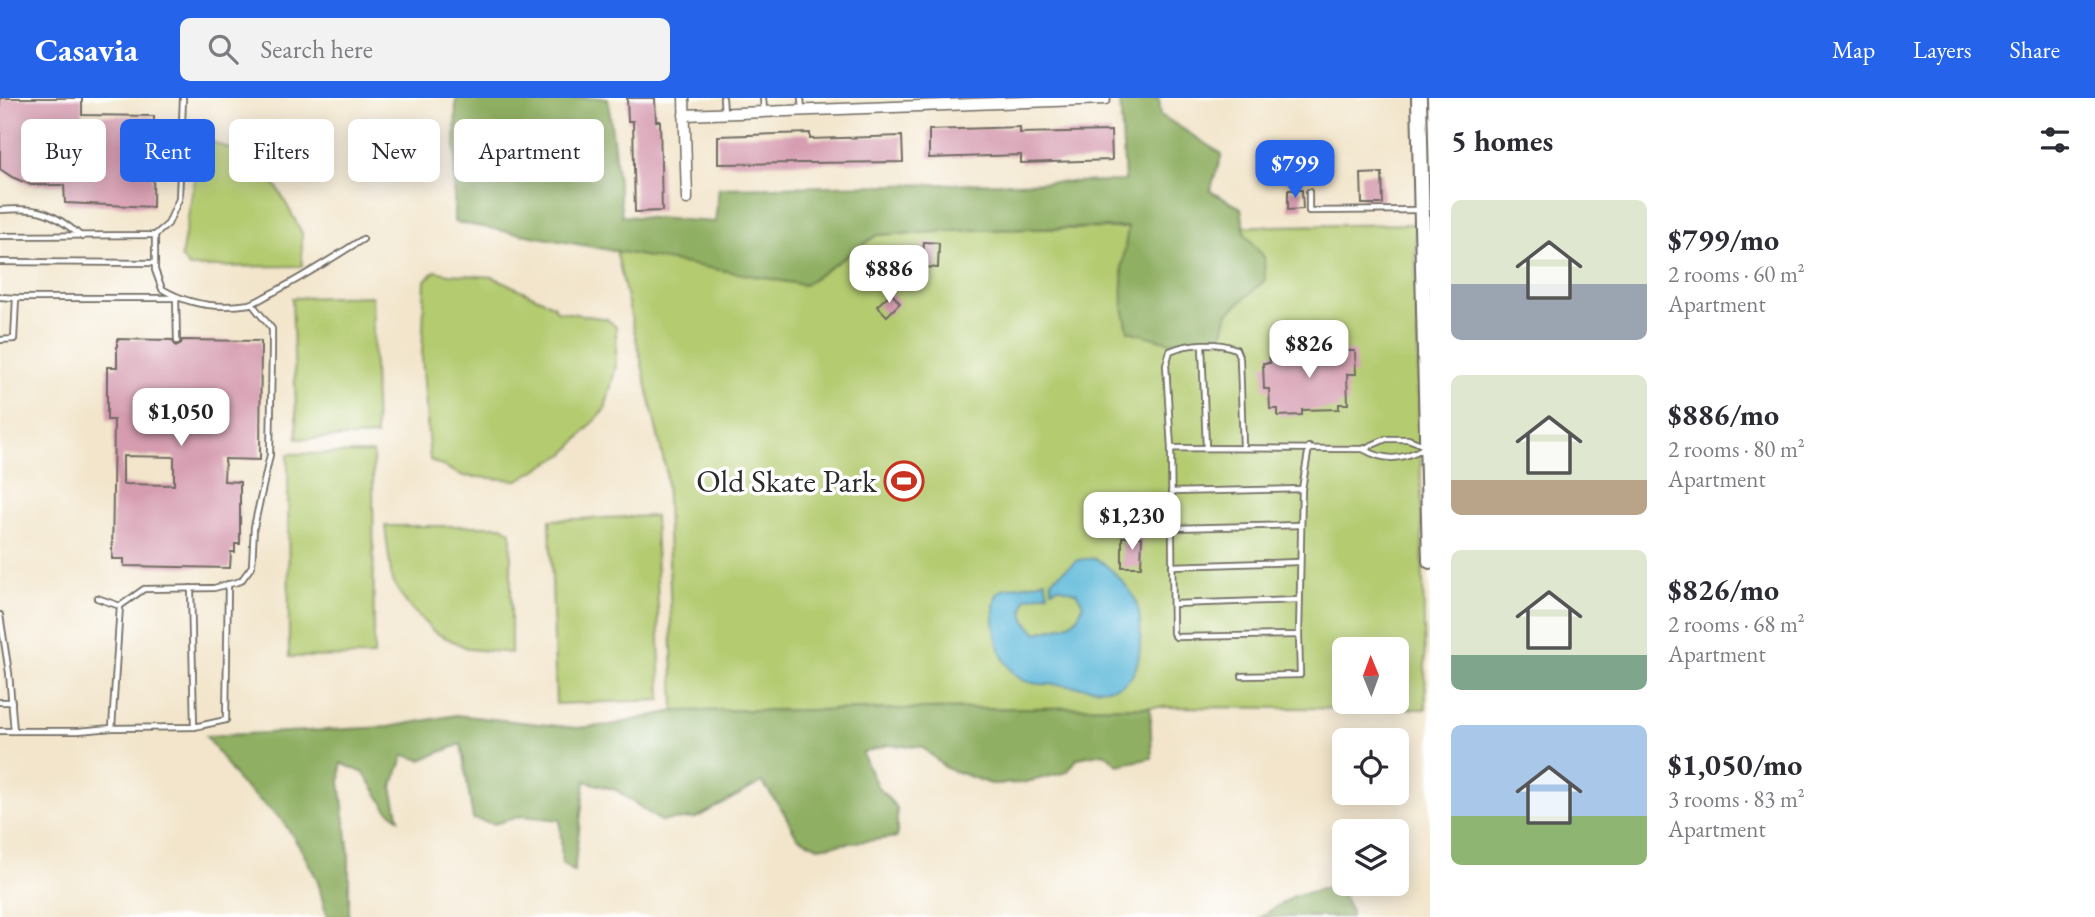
<!DOCTYPE html>
<meta charset="utf-8">
<style>
body{margin:0;font-family:"EB Garamond",serif;background:#f2f2f3;color:#2b2b33;height:100vh;display:flex;flex-direction:column;font-size:26px;white-space:nowrap}
*{box-sizing:border-box;margin:0}
p{font-size:23px;color:#7c7c81}
.icon{flex:none;width:38px;height:38px;fill:none;stroke:currentColor;stroke-width:2;stroke-linecap:round;stroke-linejoin:round}
.map{position:relative;flex:1;overflow:hidden}
.sheet{display:flex;flex-direction:column;background:#fff;width:665px}
.sheet>*{flex:none}
.guide{position:absolute;left:21px;top:21px;width:665px;height:63px;display:flex;gap:14px}
.needle{width:46px;rotate:359deg}
.tools{position:absolute;left:1332px;top:539px;display:grid;gap:14px}
.tools a{display:grid;place-items:center;width:77px;height:77px;border-radius:10px;background:#fff;box-shadow:0 4px 18px #0003;font-size:35px}
.price{position:absolute;translate:-50% -60px;padding:0 16px;border-radius:14px;background:#fff;color:#222;font-size:23px;line-height:46px;filter:drop-shadow(0 2px 4px #0008)}
.price::after{content:'';position:absolute;left:50%;top:42px;width:21px;height:16px;margin-left:-10px;background:inherit;clip-path:polygon(0 0,100% 0,50% 100%)}
.price.on{background:#2563eb;color:#fff}
ul{padding:0;list-style:none}
li{display:flex;align-items:center;gap:21px;height:175px;padding:0 21px}
li span{display:grid;place-items:center;flex:none;width:196px;height:140px;border-radius:10px;color:#555}
li>.icon{margin-inline-start:auto}
span .icon{width:84px;height:84px;fill:#fffc;stroke-width:1}
li b{font-size:30px}
h2{display:flex;justify-content:space-between;align-items:center;height:84px;padding:0 21px;font-size:30px}
.pill{padding:0 24px;border-radius:10px;background:#fff;box-shadow:0 4px 18px #0003;font-size:24px;line-height:63px}
.pill.on{background:#2563eb;color:#fff}
header{display:flex;align-items:center;gap:42px;box-sizing:border-box;height:98px;padding:0 35px;background:#2563eb;color:#fff}
header strong{font-size:33px}
nav{display:flex;gap:38px;margin-inline-start:auto;font-size:24px}
.search{width:490px;height:63px;background:#f2f2f3;display:flex;align-items:center;gap:18px;box-sizing:border-box;padding:0 24px;border-radius:10px;color:#7c7c81;font-size:26px}
main{display:flex;flex:1;min-height:0}
.map>svg:first-child{display:block}
.green{fill:#b4cb70;stroke:#707b4e;stroke-width:2;fill-rule:evenodd}
.forest{fill:#8faf62;stroke:#5d6d46;stroke-width:2}
.water{fill:#5bb8d9;stroke:#437282;stroke-width:2}
.building{fill:#d69cb0;fill-rule:evenodd}
.lines{fill:none;stroke-linecap:round;stroke-linejoin:round}
.lane-casing{stroke:#716c63;stroke-width:8}
.street-casing{stroke:#716c63;stroke-width:13}
.secondary-casing{stroke:#716c63;stroke-width:18}
.lane{stroke:#fff;stroke-width:4.5}
.street{stroke:#fff;stroke-width:10}
.secondary{stroke:#fff;stroke-width:14}
.labels{text-anchor:middle;dominant-baseline:central;stroke-width:7;stroke-linejoin:round;paint-order:stroke}
.poi-label{font-size:32px;fill:#2b2b2b;stroke:#fff;text-anchor:end}
</style>
<header>
<strong>Casavia</strong>
<div class="search"><svg class="icon" aria-label="search" viewBox="0 0 24 24"><circle cx="10" cy="10" r="6"/><path d="M15 15l6 6"/></svg>Search here</div>
<nav><a>Map</a><a>Layers</a><a>Share</a></nav>
</header>
<main>
<div class="map">
<svg width="1430" height="819" viewBox="0 0 1430 819">
<rect width="100%" height="100%" fill="#fff"/>
<filter id="ink" filterUnits="userSpaceOnUse"><feTurbulence type="fractalNoise" baseFrequency=".0143" numOctaves="2"/><feDisplacementMap in="SourceGraphic" scale="14" xChannelSelector="R" yChannelSelector="G"/><feConvolveMatrix kernelMatrix="1 2 1 2 8 2 1 2 1" color-interpolation-filters="sRGB"/></filter>
<filter id="wash" filterUnits="userSpaceOnUse"><feTurbulence type="fractalNoise" baseFrequency=".00686" numOctaves="4" result="noise"/><feDisplacementMap in="SourceGraphic" scale="28" xChannelSelector="R" yChannelSelector="G"/><feGaussianBlur stdDeviation="1.57" result="paint"/><feColorMatrix in="noise" values="0 0 0 0 0 0 0 0 0 0 0 0 0 0 0 0 0 1.4 0 .05"/><feComposite in="paint" operator="in"/></filter>
<g filter="url(#wash)">
<rect width="100%" height="100%" fill="#f2e5cb"/>
<g class="green">
<path d="M202,40L238,54L277,89L302,135V168L189,169L181,159Z"/>
<path d="M1415,126L1426,611L1166,609L674,613L666,373L616,152L804,187L877,137L977,132ZM1344,551H1396V604H1344Z"/>
<path d="M435,173L449,176L493,179L553,207L557,213L607,221L616,229V268L605,311L566,355L518,382L463,378L430,362L422,259L425,182Z"/>
<path d="M372,198L376,338L297,341L292,200Z"/>
<path d="M373,355L374,558L289,559L288,356Z"/>
<path d="M655,418L661,602L556,606L550,422Z"/>
<path d="M385,428H502L511,434V555L469,551L434,534L407,506L392,483Z"/>
</g>
<g class="forest">
<path d="M456,0H608L622,118L715,124L719,90L1125,83L1120,0H1159L1161,17L1222,56L1210,93L1241,110L1245,136L1264,159L1265,182L1228,215L1222,237L1169,244L1128,233L1123,209L1122,169L1128,129L977,132L877,137L804,187L454,124Z"/>
<path d="M1150,609L1152,660L1118,667L1104,655L1078,660L1067,674L1022,685L991,686L946,670L922,649L888,647L862,655L877,688L897,710V739L818,749L797,739L783,713L762,684L696,720L660,723L616,692L585,683L574,774L562,765L560,722L522,718L494,726L473,721L461,646L421,662L404,657L392,689L399,721L387,711L364,675L341,665L340,684L349,756V819H327L317,781L301,751L282,722L240,685L206,638L388,629L456,617L576,630L611,627L674,613Z"/>
<path d="M1338,787L1351,814V819H1260L1294,798Z"/>
</g>
<path class="water" d="M1086,461C1089,461 1093,460 1096,461C1107,465 1133,493 1136,504C1141,517 1141,532 1140,546C1138,600 1106,592 1063,587C1050,586 1033,588 1021,581C998,569 987,517 998,494C1013,486 1030,489 1045,482L1048,495L1026,500C1020,515 1025,527 1038,535C1059,528 1077,531 1083,506L1076,494L1058,489L1052,492L1051,482L1078,462Z"/>
<g id="blocks">
<g class="building">
<path d="M0,0H82V17L154,18L153,109L65,105L64,87H31L12,79L0,71Z"/>
<path d="M627,0H655L656,23H660L662,113L635,114L633,23H628Z"/>
<path d="M1020,29V35L1111,33L1112,62L1021,65V57L929,60V32Z"/>
<path d="M810,35V41L902,38L903,64L718,66V38Z"/>
<path d="M1382,75L1383,106H1362L1361,76Z"/>
<path d="M1288,92H1302L1303,111L1288,112Z"/>
<path d="M924,144L939,145L938,170L922,169Z"/>
<path d="M891,195L900,205L887,218L877,208Z"/>
<path d="M117,241L172,242L176,248L181,246L182,242L261,243L260,362L225,361L224,383L240,384V446H235V454H231L230,470L124,468V461H112L114,322H107V269H117ZM123,358L174,359V387L123,386Z"/>
<path d="M1343,249V253H1355L1356,276H1347L1348,306H1339V311L1302,312V317L1278,318V311H1270L1269,291H1264L1263,265H1270L1269,255L1309,254V250Z"/>
<path d="M1122,439H1142L1141,469H1122Z"/>
</g>
</g>
</g>
<g filter="url(#ink)">
<use href="#blocks" fill-opacity="0" stroke="#716c63" stroke-width="2"/>
<g class="lines">
<g class="lane-casing">
<g id="lane">
<path d="M723,0L724,15"/>
<path d="M763,0L764,13"/>
<path d="M801,0L802,12"/>
<path d="M1309,94V113L1418,112"/>
<path d="M0,112C40,109 51,113 82,139"/>
<path d="M155,137V172L162,191C189,207 219,211 250,206C258,204 267,197 274,194C305,178 334,159 363,141"/>
<path d="M0,138L155,137L168,126L179,101L183,0"/>
<path d="M0,164L155,165"/>
<path d="M0,199L16,200L14,241L0,242"/>
<path d="M16,200H176L177,243"/>
<path d="M1202,247L1206,350"/>
<path d="M1309,349L1302,391L1299,537L1176,539L1173,535L1171,350L1363,351L1386,341H1408L1424,347"/>
<path d="M1171,350L1166,267L1170,253C1188,245 1217,243 1236,251L1240,261L1243,349"/>
<path d="M1363,351C1386,364 1401,362 1424,350"/>
<path d="M1171,394L1302,391"/>
<path d="M1172,430L1300,427"/>
<path d="M1172,468L1299,464"/>
<path d="M191,490L194,629"/>
<path d="M97,500L120,508"/>
<path d="M1173,506L1298,502"/>
<path d="M0,517L9,575L14,633"/>
<path d="M1242,578L1300,577L1299,537"/>
<path d="M0,604H12"/>
<path d="M112,630L194,629L226,622L228,486"/>
<path d="M0,633H78L112,630L120,508L144,491L214,490L241,483L252,468L254,429L270,357L272,253V231L252,206"/>
</g>
</g>
<g class="street-casing">
<g id="street">
<path d="M684,0L687,101"/>
<path d="M684,17L1105,1"/>
</g>
</g>
<g class="secondary-casing">
<path id="secondary" d="M1419,0L1430,463"/>
</g>
<use href="#lane" class="lane"/>
<use href="#street" class="street"/>
<use href="#secondary" class="secondary"/>
</g>
</g>
<defs>
<g id="stadium-ring" transform="scale(2.0125)"><circle r="9.5" fill="#fff" stroke="#c8321e" stroke-width="1.5"/><path d="M0-5a6.5 5 0 1 0 0 10a6.5 5 0 1 0 0-10ZM-3.5-1.8h7v3.6h-7Z" fill="#c8321e"/></g>
</defs>
<g fill-rule="evenodd">
<use href="#stadium-ring" x="904" y="383"/>
</g>
<g class="labels">
<g class="poi-label">
<text x="877" y="383">Old Skate Park</text>
</g>
</g>
</svg>
<div class="tools">
<a><svg class="needle" viewBox="-14 -14 28 28"><path d="M0-13l5 13h-10z" fill="#e53935"/><path d="M0 13l5-13h-10z" fill="#7c7c81"/></svg></a>
<a><svg class="icon" aria-label="locate" viewBox="0 0 24 24"><circle cx="12" cy="12" r="6"/><path d="M12 2v4M12 18v4M2 12h4M18 12h4"/></svg></a>
<a><svg class="icon" aria-label="layers" viewBox="0 0 24 24"><path d="M12 4l9 5-9 5-9-5zM3 14l9 5 9-5"/></svg></a>
</div>
<b class="price on" style="left:1295px;top:102px">$799</b>
<b class="price" style="left:889px;top:207px">$886</b>
<b class="price" style="left:1309px;top:282px">$826</b>
<b class="price" style="left:181px;top:350px">$1,050</b>
<b class="price" style="left:1132px;top:454px">$1,230</b>
<div class="guide">
<a class="pill">Buy</a>
<a class="pill on">Rent</a>
<a class="pill">Filters</a>
<a class="pill">New</a>
<a class="pill">Apartment</a>
</div>
</div>
<section class="sheet">
<h2>5 homes<svg class="icon" aria-label="filters" viewBox="0 0 24 24"><path d="M4 7h16M4 17h16"/><circle cx="9" cy="7" r="2"/><circle cx="15" cy="17" r="2"/></svg></h2>
<ul>
<li><span style="background:linear-gradient(#dfe7d0 60%,#9aa5b1 0)"><svg class="icon" aria-label="home" viewBox="0 0 24 24"><path d="M3 11l9-7 9 7M6 9v11h12V9"/></svg></span><div><b>$799/mo</b><p>2 rooms · 60 m²</p><p>Apartment</p></div></li>
<li><span style="background:linear-gradient(#dfe7d0 75%,#b9a48a 0)"><svg class="icon" aria-label="home" viewBox="0 0 24 24"><path d="M3 11l9-7 9 7M6 9v11h12V9"/></svg></span><div><b>$886/mo</b><p>2 rooms · 80 m²</p><p>Apartment</p></div></li>
<li><span style="background:linear-gradient(#dfe7d0 75%,#7fa58c 0)"><svg class="icon" aria-label="home" viewBox="0 0 24 24"><path d="M3 11l9-7 9 7M6 9v11h12V9"/></svg></span><div><b>$826/mo</b><p>2 rooms · 68 m²</p><p>Apartment</p></div></li>
<li><span style="background:linear-gradient(#a9c7e8 65%,#8fb573 0)"><svg class="icon" aria-label="home" viewBox="0 0 24 24"><path d="M3 11l9-7 9 7M6 9v11h12V9"/></svg></span><div><b>$1,050/mo</b><p>3 rooms · 83 m²</p><p>Apartment</p></div></li>
</ul>
</section>
</main>
